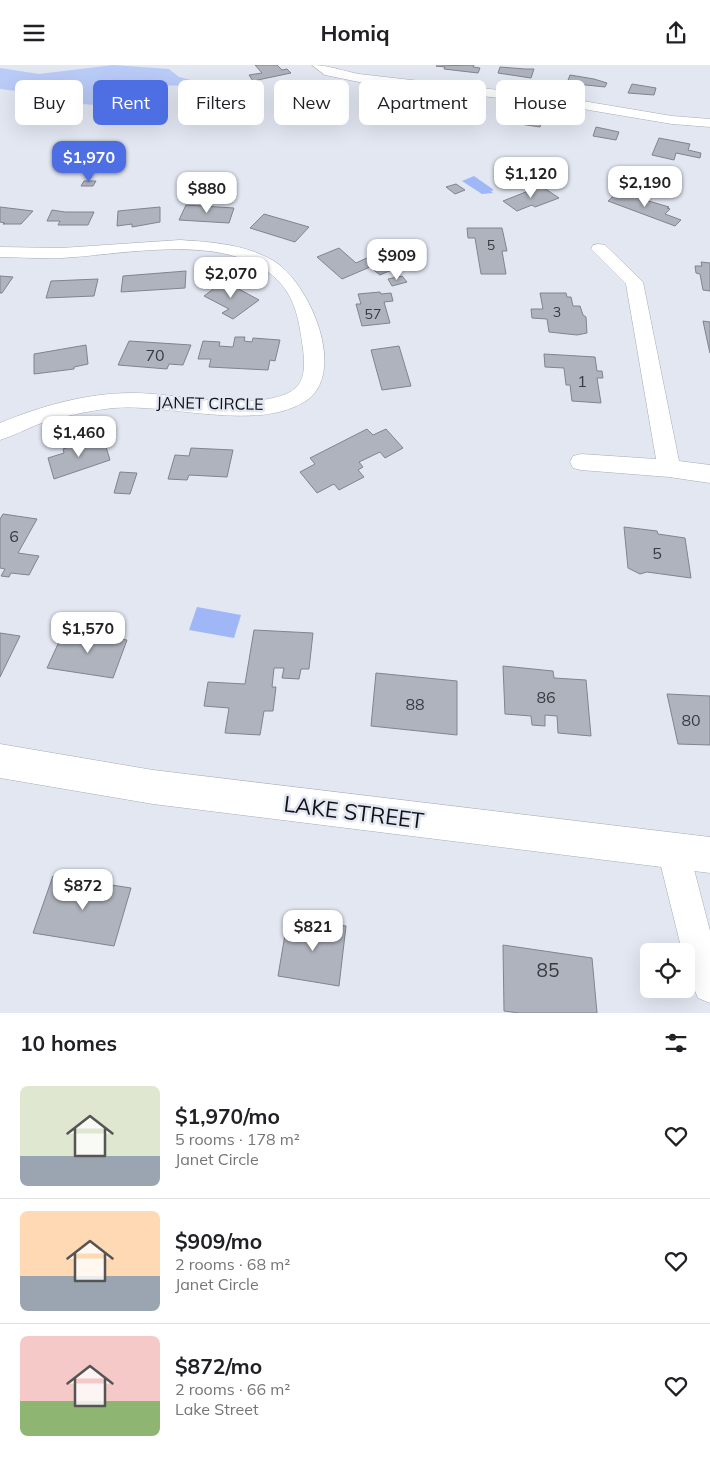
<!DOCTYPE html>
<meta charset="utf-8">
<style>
body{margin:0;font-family:Mulish,sans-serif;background:#f2f2f2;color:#202124;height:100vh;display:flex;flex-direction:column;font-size:19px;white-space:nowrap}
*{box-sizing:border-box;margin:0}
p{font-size:16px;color:#757577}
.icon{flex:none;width:28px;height:28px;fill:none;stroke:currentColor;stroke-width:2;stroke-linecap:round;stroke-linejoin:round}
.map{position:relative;height:948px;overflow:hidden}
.details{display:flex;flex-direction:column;background:#fff;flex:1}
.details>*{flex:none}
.banner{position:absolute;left:15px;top:15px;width:680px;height:45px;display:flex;gap:10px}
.fabs{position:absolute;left:640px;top:878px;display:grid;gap:10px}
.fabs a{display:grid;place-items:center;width:55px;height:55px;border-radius:8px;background:#fff;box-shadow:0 5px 20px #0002;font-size:25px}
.price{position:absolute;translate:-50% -42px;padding:0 11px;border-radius:10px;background:#fff;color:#222;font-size:16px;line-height:32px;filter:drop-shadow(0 1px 2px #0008)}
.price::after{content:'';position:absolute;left:50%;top:30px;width:15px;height:11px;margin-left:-8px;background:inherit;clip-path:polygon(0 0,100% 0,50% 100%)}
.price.active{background:#4d6fe3;color:#fff}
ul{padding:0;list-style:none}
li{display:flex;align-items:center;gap:15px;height:125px;padding:0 20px}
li+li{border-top:1px solid #e0e0e0}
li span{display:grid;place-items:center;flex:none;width:140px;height:100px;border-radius:8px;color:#555}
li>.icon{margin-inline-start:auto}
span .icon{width:60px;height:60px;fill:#fffc;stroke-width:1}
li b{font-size:21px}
h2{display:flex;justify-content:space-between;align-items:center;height:60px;padding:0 20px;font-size:21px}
.pill{padding:0 18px;border-radius:8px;background:#fff;box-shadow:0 5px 20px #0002;font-size:18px;line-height:45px}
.pill.active{background:#4d6fe3;color:#fff}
header{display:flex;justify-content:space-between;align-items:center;height:65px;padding:0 20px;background:#fff;font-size:22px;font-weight:700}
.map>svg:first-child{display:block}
.green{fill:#b9cbf7}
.water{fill:#9fb7f6}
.building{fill:#aeb3bd;stroke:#80848e}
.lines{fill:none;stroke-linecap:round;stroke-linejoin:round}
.minor-casing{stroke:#a7acb6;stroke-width:1}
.tertiary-casing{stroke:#a7acb6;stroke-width:1}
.minor{fill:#fff;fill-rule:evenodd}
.tertiary{fill:#fff;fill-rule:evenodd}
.labels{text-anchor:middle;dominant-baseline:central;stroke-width:5;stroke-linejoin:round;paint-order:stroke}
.far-number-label{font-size:14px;fill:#383a3f}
.number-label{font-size:16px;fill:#383a3f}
.far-street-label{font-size:16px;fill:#101115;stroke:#e2e7f2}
.near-number-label{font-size:19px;fill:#383a3f}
.near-street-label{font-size:22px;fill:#101115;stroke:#e2e7f2}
</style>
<header><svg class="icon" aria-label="menu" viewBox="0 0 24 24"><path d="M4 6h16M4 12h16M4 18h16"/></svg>Homiq<svg class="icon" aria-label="share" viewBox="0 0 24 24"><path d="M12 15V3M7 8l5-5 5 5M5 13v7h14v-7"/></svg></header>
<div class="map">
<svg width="710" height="948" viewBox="0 0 710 948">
<rect width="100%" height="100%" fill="#e2e7f2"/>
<path class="green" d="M113,0L169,4L179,12L216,21L217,28C202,29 192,23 178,21C164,19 148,24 134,27L123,42L82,39V34L0,24V3L39,9Z"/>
<g class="water">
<path d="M474,111L494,125L491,126L493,128L482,129L462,116Z"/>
<path d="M197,542L241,550L234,573L189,565Z"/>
</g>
<g class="building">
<path d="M255,0H277L282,5L287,4L291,8L253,16L249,10L262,8Z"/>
<path d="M474,0L473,2L480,3L478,8L444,4L445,2L436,1Z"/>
<path d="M500,2L525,4H534L531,13L498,8Z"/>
<path d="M570,10L594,14L607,18L605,22L567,18Z"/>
<path d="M632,19L656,23L654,30L628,28Z"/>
<path d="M309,21L336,26L335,28L345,29L332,45L319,42L326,34L315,32L310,37L297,34Z"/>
<path d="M381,31L407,35L403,43L370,39L373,35H379Z"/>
<path d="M446,42L471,45L468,53L442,49Z"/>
<path d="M503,48L535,52L543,54L540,62L500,56Z"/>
<path d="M596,62L619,67L616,75L593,71Z"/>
<path d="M659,73L690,79L688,85L701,88L700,93L676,88L674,95L652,90Z"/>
<path d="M84,116H96L93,121H81Z"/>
<path d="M456,119L465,125L455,129L446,122Z"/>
<path d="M541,121L559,133L535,142L532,140L517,146L503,136Z"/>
<path d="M618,127L669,142L667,143L670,144L665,149L681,155L675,161L608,136Z"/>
<path d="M186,140L234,143L229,158L179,155Z"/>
<path d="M0,142L33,146L21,159H3L5,158L0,157Z"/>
<path d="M160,142V157L132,162V159L117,161L118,146Z"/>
<path d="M52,145L65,147H94L88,160H58L60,156H47Z"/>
<path d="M264,149L309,162L295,177L250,163Z"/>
<path d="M467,163H502L507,186H502L506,209H481L475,173H468Z"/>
<path d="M339,183L356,198L369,192L378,199L387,196L396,203L380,210L370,202L342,214L317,192Z"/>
<path d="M701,197L710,198V226L703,225L700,209L696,208L695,201H702Z"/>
<path d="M186,206L185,223L121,227L123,211Z"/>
<path d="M0,211L13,212L2,228H0Z"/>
<path d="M402,211L407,217L392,221L388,214Z"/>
<path d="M98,214L94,231L46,233L51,216Z"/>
<path d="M224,216L259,235L233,254L222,248L229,244L204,231Z"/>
<path d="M380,227L381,229L391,228L393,236L384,237L390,258L362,261L356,239H361L358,229Z"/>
<path d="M540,228H566L567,232H571L573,241H580L583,250L586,252L587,268L577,270L549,267L547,254L532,253L531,244H543Z"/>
<path d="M703,256L710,257V288L709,284Z"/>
<path d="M235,272H245L244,276L252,277L253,273L280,275L275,296L270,295L268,305L209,302L211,294H198L203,276L220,277L219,281L233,282Z"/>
<path d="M129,276L191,280L183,300L169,299L167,304L118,300Z"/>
<path d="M86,280L88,299L74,302V304L34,309V289Z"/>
<path d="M399,281L411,321L382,325L371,285Z"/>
<path d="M544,289L595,292L597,306H602L603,313H597L601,338L572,336L570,320H566L564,303L545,302Z"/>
<path d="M367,364L373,370L386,364L403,383L385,393L380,387L359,397L363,402L358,405L364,412L339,425L334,419L317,428L300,407L315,399L310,393Z"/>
<path d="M103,372L110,395L54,414L48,393L64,388L63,384Z"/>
<path d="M191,383L233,385L227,412L189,410L187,415L168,414L175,390L189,391Z"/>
<path d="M120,407L137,408L130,429L114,428Z"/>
<path d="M3,449L37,454L18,488L39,491L29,510L11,508L9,512L1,511L5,504L0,503V454Z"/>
<path d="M624,462L657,466L658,469L685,473L691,513L647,507L640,509L628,503Z"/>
<path d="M254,565L313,568L309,604H301L299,614L282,613L284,603H274L272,622H276L273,646H264L260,670L225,668L229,643L204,641L208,617L245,619Z"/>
<path d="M64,566L127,575L113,613L47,603Z"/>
<path d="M0,568L20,571L0,612Z"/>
<path d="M503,601L553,606L554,613L586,615L591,671L558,668L557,651L545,650V661L532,660L531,651L505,649Z"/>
<path d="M376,608L457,616V670L371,661Z"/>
<path d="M667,629L710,631V680L678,679Z"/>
<path d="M53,811L131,823L114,881L33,868Z"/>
<path d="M288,852L346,861L339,921L278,911Z"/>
<path d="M503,880L592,893L597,948H519L504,946Z"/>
</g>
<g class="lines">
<g class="minor-casing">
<g id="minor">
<path d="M312,0C328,0 343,6 359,9L559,32L672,51L710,54V62L672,59L559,40L359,17L325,10Z"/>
<path d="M180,175C211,177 244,179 272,195C309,215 350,310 304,337C256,367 168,338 113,343C88,346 63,351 39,359C26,364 13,371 0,375V358C41,341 87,328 132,328C176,328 246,346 286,329C306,321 305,302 303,284C300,262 297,238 282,220C235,164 124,190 61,193C40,194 20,192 0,192V182L61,183Z"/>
<path d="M599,179L605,180L643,217L679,396L710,400V418L669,412L581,405L573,403L570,397L573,391L581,389L656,394L626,219L591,184L593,180Z"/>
<path d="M673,769L684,774L689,785L710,866V938L698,933L686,905V886H682L657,785L662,774Z"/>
</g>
</g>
<g class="tertiary-casing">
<path id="tertiary" d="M0,679L153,705L710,772V808L153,739L0,713Z"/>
</g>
<use href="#minor" class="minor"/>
<use href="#tertiary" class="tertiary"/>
</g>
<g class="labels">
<g class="far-number-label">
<text x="491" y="180">5</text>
<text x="557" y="247">3</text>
<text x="373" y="249">57</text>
</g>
<g class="number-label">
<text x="155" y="290">70</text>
<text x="582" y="316">1</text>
<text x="14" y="471">6</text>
<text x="657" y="488">5</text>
<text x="546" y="632">86</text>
<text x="415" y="639">88</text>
<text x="691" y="655">80</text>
</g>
<g class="far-street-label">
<text transform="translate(210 338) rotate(1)">JANET CIRCLE</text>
</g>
<g class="near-number-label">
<text x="548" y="905">85</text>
</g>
<g class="near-street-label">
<text transform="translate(354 747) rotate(7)">LAKE STREET</text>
</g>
</g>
</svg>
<div class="fabs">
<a><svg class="icon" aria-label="locate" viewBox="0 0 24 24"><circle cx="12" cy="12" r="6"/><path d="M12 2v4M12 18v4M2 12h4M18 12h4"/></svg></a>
</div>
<b class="price active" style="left:89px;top:118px">$1,970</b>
<b class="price" style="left:531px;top:134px">$1,120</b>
<b class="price" style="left:645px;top:143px">$2,190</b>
<b class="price" style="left:207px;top:149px">$880</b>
<b class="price" style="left:397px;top:216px">$909</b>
<b class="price" style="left:231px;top:234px">$2,070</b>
<b class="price" style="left:79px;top:393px">$1,460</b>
<b class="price" style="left:88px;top:589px">$1,570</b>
<b class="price" style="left:83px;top:846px">$872</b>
<b class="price" style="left:313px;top:887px">$821</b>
<div class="banner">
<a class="pill">Buy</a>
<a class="pill active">Rent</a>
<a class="pill">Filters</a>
<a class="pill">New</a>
<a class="pill">Apartment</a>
<a class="pill">House</a>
</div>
</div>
<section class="details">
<h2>10 homes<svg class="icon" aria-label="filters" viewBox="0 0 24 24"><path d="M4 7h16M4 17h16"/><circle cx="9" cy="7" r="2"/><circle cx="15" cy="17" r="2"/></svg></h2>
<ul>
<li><span style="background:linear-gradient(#dfe7d0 70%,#9aa5b1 0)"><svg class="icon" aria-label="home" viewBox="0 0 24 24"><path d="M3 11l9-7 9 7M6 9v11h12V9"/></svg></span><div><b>$1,970/mo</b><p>5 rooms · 178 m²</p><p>Janet Circle</p></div><svg class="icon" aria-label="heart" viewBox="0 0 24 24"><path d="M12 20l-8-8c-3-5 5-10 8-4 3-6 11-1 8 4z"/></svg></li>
<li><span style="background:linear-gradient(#ffd9b3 65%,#9aa5b1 0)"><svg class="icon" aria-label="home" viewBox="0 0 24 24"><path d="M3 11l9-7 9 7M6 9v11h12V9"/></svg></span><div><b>$909/mo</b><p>2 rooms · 68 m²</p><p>Janet Circle</p></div><svg class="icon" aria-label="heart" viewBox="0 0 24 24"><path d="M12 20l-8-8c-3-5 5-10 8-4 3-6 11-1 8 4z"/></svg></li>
<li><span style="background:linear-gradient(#f6c9c9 65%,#8fb573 0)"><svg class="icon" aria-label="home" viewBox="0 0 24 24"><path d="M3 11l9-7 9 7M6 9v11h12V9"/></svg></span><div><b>$872/mo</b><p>2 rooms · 66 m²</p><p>Lake Street</p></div><svg class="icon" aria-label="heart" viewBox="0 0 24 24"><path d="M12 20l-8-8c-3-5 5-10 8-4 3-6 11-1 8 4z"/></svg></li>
</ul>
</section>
